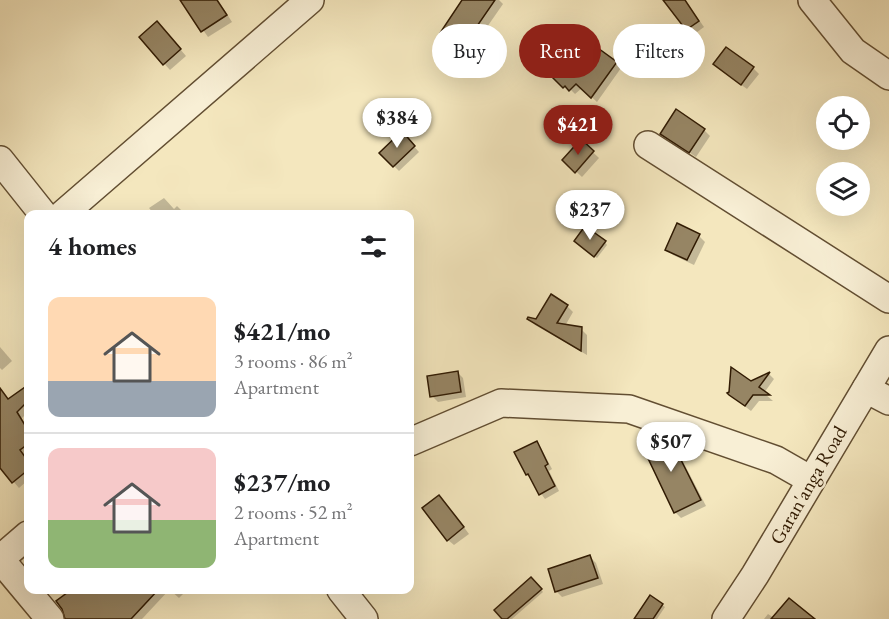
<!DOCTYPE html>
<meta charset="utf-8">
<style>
body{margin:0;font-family:"EB Garamond",serif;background:#f2f2f2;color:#202124;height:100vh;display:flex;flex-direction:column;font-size:22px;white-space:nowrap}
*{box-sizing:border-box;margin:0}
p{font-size:20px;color:#757577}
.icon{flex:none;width:33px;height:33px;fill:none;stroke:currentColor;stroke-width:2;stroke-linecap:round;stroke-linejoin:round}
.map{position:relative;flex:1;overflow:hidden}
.panel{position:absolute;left:24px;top:210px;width:390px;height:384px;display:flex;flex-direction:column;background:#fff;border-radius:12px;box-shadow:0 6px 24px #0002}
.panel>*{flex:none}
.hud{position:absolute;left:432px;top:24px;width:366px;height:54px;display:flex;gap:12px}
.buttons{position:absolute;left:816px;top:96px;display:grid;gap:12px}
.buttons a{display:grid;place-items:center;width:54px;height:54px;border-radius:50%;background:#fff;box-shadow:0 6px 24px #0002;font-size:30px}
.price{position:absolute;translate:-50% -51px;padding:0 14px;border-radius:21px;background:#fff;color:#222;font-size:20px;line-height:39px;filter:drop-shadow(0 2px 3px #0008)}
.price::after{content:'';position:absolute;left:50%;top:36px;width:18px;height:14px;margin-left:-9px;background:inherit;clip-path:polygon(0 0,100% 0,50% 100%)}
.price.current{background:#8f2418;color:#fff}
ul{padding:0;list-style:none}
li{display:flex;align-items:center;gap:18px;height:150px;padding:0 24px}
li+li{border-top:2px solid #e0e0e0}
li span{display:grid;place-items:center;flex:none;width:168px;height:120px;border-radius:12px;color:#555}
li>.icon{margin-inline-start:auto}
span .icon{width:72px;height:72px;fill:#fffc;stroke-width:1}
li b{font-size:26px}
h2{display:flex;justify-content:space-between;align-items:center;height:72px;padding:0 24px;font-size:26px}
.pill{padding:0 21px;border-radius:27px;background:#fff;box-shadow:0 6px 24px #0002;font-size:21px;line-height:54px}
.pill.current{background:#8f2418;color:#fff}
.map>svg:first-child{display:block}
.shadow{fill:#0003}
.building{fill:#968564;stroke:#311b03;stroke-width:1.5}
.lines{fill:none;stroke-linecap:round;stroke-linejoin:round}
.minor-casing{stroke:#624e32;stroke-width:30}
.minor{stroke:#f8efd5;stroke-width:27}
.labels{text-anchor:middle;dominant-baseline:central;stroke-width:5;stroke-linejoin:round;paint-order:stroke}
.street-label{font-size:20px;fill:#311b03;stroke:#f8efd5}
</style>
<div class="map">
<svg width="889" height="619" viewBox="0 0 889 619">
<rect width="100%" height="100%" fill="#f4e7be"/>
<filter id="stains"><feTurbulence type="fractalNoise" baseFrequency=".00333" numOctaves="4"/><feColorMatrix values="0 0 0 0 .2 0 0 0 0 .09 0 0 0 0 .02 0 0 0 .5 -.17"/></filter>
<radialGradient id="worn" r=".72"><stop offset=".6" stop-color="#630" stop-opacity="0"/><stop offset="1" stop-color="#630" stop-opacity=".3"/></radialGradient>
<g class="shadow">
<path d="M182,0H218L232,22L208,37Z"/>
<path d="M464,0H499L503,4L469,53L448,38Z"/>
<path d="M672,0H685L704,27L693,35L668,3Z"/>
<path d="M163,29L186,56L170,70L141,38Z"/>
<path d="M591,45L621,68L597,102L582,88L575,94L571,90L569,92L552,75L576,65Z"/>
<path d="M753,68L759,74L747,89L721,70Z"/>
<path d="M704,130L710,136L696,157L661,133Z"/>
<path d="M402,133L419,152L399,171L381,153Z"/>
<path d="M581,141L599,158L582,177L564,160Z"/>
<path d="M164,198L174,209L177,206L185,214H154L149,208Z"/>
<path d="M699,236L705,242L694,265L673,255L667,249Z"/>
<path d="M605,242L607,245L597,258L578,244Z"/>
<path d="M567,306L573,312L565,326L581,329L587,335V355L535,325L529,319L537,320Z"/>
<path d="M0,347L12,361L2,370L0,368Z"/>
<path d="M457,372L463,378L466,397L438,402L432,396Z"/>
<path d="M769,374L774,379L764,393L773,401H759L751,411L729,394Z"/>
<path d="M28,387V412L21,419L28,429V454L24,457L28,462V480L19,488L0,466V407Z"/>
<path d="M670,441L676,448L706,506L681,518L675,512Z"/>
<path d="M536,443L541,448L552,469L549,471L559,491L545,499L527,474Z"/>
<path d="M445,502L469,534L454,545L448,540Z"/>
<path d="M590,557L596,563L603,584L562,597L556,591Z"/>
<path d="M531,579L543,592L512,619H504Z"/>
<path d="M129,590H169L142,619H128L114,606Z"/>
<path d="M170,590H187L179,598Z"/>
<path d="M662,605L665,607L657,619H635Z"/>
<path d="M768,614L774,618L811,619H764Z"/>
</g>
<g class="building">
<path d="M180,0H217L227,15L201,32Z"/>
<path d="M462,0H495L462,48L440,33Z"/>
<path d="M663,0H685L699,21L686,30Z"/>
<path d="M157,21L181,49L163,65L139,37Z"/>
<path d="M591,43L617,62L591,98L576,84L569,91L565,86L563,88L550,75L569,56L576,63Z"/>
<path d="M726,47L754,67L741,85L713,64Z"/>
<path d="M676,109L705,129L689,153L660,134Z"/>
<path d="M402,131L415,146L393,167L379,153Z"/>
<path d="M581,139L594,151L575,173L562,160Z"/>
<path d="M677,223L700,234L687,260L665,250Z"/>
<path d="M585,226L606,241L594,257L574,241Z"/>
<path d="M551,294L568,305L557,323L582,327L581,351L527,319L528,317L536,319Z"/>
<path d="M731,367L751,381L770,372L759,387L770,395H753L745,406L729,395L727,393L729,392Z"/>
<path d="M458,371L461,392L430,397L427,376Z"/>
<path d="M28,385V401L17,412L28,430V444L20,450L28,461V470L12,483L0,468V388L8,399Z"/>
<path d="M647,432L671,440L701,500L674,513L645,452L652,448L647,439Z"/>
<path d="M537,441L548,464L545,466L555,486L539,495L528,474L526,475L514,452Z"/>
<path d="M439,495L464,527L447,541L422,508Z"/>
<path d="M590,555L598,578L555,592L548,569Z"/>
<path d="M531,577L542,589L507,619H502L494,610Z"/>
<path d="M71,590H158L131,619H65L62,609L56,601Z"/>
<path d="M650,595L663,604L653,619H634Z"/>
<path d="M789,598L815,619H771Z"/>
</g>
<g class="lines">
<g class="minor-casing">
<g id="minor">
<path d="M812,0L853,51L889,76"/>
<path d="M648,145L889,299"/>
<path d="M0,160L43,214"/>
<path d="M63,214L310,0"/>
<path d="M866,389L889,401"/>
<path d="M410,442L501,403L629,409L776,460L811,480"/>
<path d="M0,559L50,619"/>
<path d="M0,559L28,535"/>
<path d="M341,590L364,619"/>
<path d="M726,619L755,575L889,350"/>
</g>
</g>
<use href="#minor" class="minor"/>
</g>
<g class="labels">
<g class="street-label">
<text transform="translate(808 485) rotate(-60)">Garan'anga Road</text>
</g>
</g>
<rect width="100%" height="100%" filter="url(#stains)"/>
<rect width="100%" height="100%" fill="url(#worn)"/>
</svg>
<div class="buttons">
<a><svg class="icon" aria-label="locate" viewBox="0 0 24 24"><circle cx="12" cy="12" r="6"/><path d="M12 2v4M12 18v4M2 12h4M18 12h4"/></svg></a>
<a><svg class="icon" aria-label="layers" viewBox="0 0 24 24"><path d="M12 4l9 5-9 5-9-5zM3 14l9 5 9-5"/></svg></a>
</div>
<b class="price" style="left:397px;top:149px">$384</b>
<b class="price current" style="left:578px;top:156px">$421</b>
<b class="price" style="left:590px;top:241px">$237</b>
<b class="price" style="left:671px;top:473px">$507</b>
<div class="hud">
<a class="pill">Buy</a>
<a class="pill current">Rent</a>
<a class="pill">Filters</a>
</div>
<section class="panel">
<h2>4 homes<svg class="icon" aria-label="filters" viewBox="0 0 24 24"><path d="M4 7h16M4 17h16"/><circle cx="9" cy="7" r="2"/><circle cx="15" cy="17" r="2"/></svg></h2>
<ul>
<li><span style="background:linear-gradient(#ffd9b3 70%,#9aa5b1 0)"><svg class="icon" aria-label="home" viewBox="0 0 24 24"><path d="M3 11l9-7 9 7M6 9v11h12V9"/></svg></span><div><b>$421/mo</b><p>3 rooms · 86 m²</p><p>Apartment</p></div></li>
<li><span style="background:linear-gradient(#f6c9c9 60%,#8fb573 0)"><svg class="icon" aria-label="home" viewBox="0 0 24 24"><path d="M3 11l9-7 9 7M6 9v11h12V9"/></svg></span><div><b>$237/mo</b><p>2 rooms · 52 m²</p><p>Apartment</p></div></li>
</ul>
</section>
</div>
